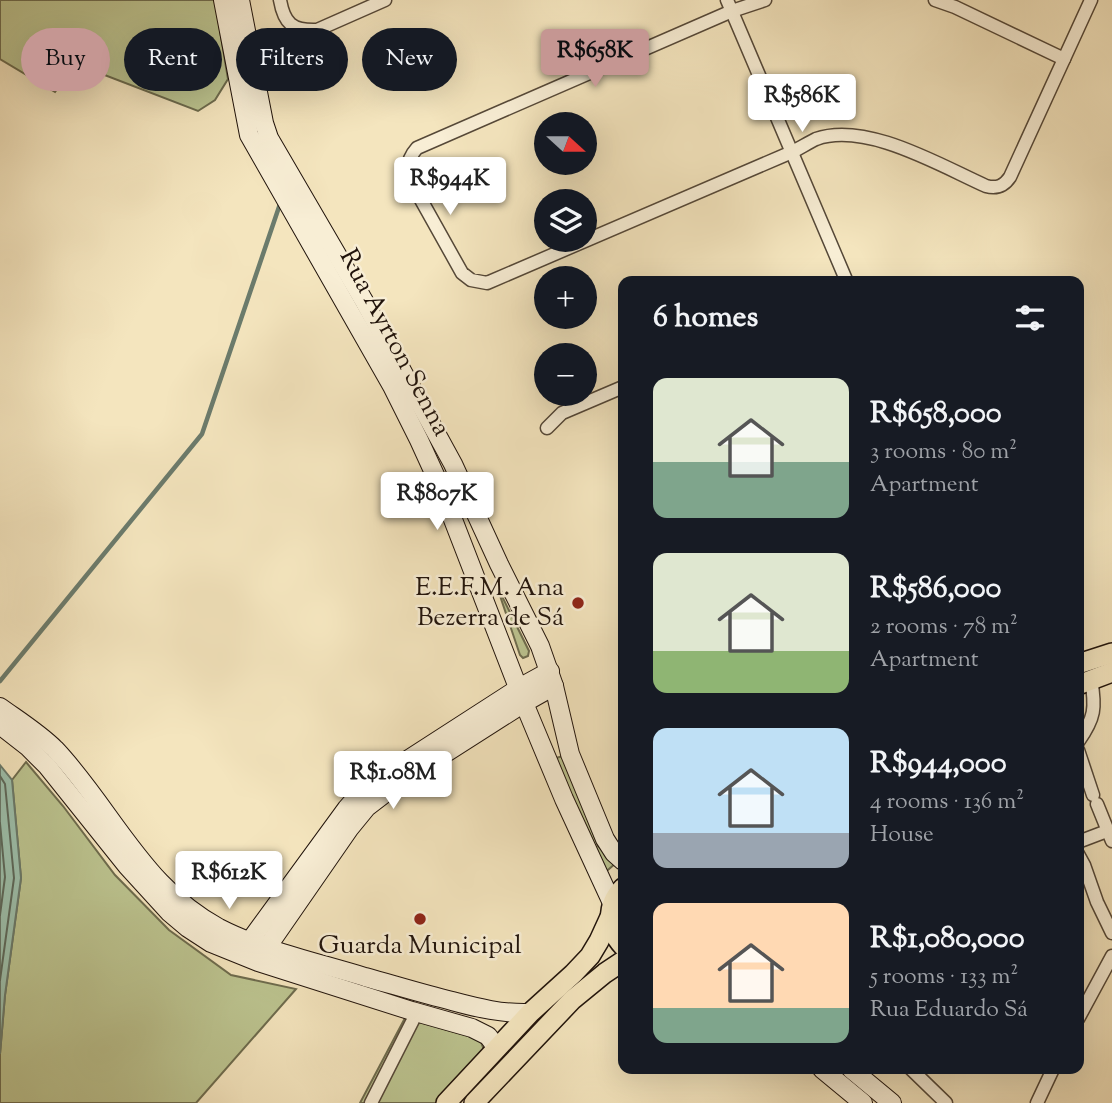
<!DOCTYPE html>
<meta charset="utf-8">
<style>
body{margin:0;font-family:"Sorts Mill Goudy",serif;background:#20242c;color:#f1f3f6;height:100vh;display:flex;flex-direction:column;font-size:26px;white-space:nowrap}
*{box-sizing:border-box;margin:0}
p{font-size:23px;color:#9ea1a6}
.icon{flex:none;width:38px;height:38px;fill:none;stroke:currentColor;stroke-width:2;stroke-linecap:round;stroke-linejoin:round}
.map{position:relative;flex:1;overflow:hidden}
.sheet{position:absolute;left:618px;top:276px;width:466px;height:798px;display:flex;flex-direction:column;background:#171b24;border-radius:14px;box-shadow:0 7px 28px #0002}
.sheet>*{flex:none}
.hud{position:absolute;left:21px;top:28px;width:492px;height:63px;display:flex;gap:14px}
.needle{width:46px;rotate:111deg}
.tools{position:absolute;left:534px;top:112px;display:grid;gap:14px}
.tools a{display:grid;place-items:center;width:63px;height:63px;border-radius:50%;background:#171b24;box-shadow:0 7px 28px #0002;font-size:35px}
.price{position:absolute;translate:-50% -60px;padding:0 16px;border-radius:7px;background:#fff;color:#222;font-size:23px;line-height:46px;filter:drop-shadow(0 2px 4px #0008)}
.price::after{content:'';position:absolute;left:50%;top:42px;width:21px;height:16px;margin-left:-10px;background:inherit;clip-path:polygon(0 0,100% 0,50% 100%)}
.price.on{background:#c59692;color:#111}
ul{padding:0;list-style:none}
li{display:flex;align-items:center;gap:21px;height:175px;padding:0 35px}
li span{display:grid;place-items:center;flex:none;width:196px;height:140px;border-radius:14px;color:#555}
li>.icon{margin-inline-start:auto}
span .icon{width:84px;height:84px;fill:#fffc;stroke-width:1}
li b{font-size:30px}
h2{display:flex;justify-content:space-between;align-items:center;height:84px;padding:0 35px;font-size:30px}
.pill{padding:0 24px;border-radius:32px;background:#171b24;box-shadow:0 7px 28px #0002;font-size:24px;line-height:63px}
.pill.on{background:#c59692;color:#111}
.map>svg:first-child{display:block}
.green{fill:#bcc490;stroke:#6e6c4e;stroke-width:2}
.water{fill:#9dc0ac;stroke:#6b7b6c;stroke-width:2}
.lines{fill:none;stroke-linecap:round;stroke-linejoin:round}
.shore{stroke:#5e6a5c;stroke-width:2}
.stream{stroke:#6b7b6c;stroke-width:4.5}
.street-casing{stroke:#554838;stroke-width:15}
.secondary-casing{stroke:#20130b;stroke-width:20}
.primary-casing{stroke:#20130b;stroke-width:22}
.street{stroke:#f8eed5;stroke-width:12}
.secondary{stroke:#f8eed5;stroke-width:18}
.primary{stroke:#f4e5be;stroke-width:19}
.poi-dot{fill:#8f2418;stroke:#f8eed5;stroke-width:2.5}
.labels{text-anchor:middle;dominant-baseline:central;stroke-width:5;stroke-linejoin:round;paint-order:stroke}
.street-label{font-size:26px;fill:#20130b;stroke:#f8eed5}
.poi-label{font-size:26px;fill:#20130b;stroke:#f8eed5;text-anchor:end}
</style>
<div class="map">
<svg width="1112" height="1103" viewBox="0 0 1112 1103">
<rect width="100%" height="100%" fill="#f4e5be"/>
<filter id="stains"><feTurbulence type="fractalNoise" baseFrequency=".00286" numOctaves="4"/><feColorMatrix values="0 0 0 0 .2 0 0 0 0 .09 0 0 0 0 .02 0 0 0 .5 -.17"/></filter>
<radialGradient id="worn" r=".72"><stop offset=".6" stop-color="#630" stop-opacity="0"/><stop offset="1" stop-color="#630" stop-opacity=".3"/></radialGradient>
<g class="green">
<path d="M0,0H215L228,79L215,100L198,111L76,64L55,92L0,59Z"/>
<path d="M496,584L529,651L528,656L523,658L520,655Z"/>
<path d="M563,756L598,846L616,863L602,875L556,758Z"/>
<path d="M26,762L63,806L115,875L169,930L231,975L296,989L196,1103H0V1054L5,995L21,878L12,780Z"/>
<path d="M405,1018L480,1039L485,1053L438,1103H360Z"/>
</g>
<path class="water" d="M0,765L12,780L21,878L5,995L0,1054Z"/>
<g class="lines">
<g class="shore">
<path d="M0,776L5,784L14,878L0,980"/>
<path d="M0,823L5,877L0,915"/>
</g>
<path class="stream" d="M0,681L202,434L280,204"/>
<g class="street-casing">
<g id="street">
<path d="M280,0C284,23 292,31 317,30L385,0"/>
<path d="M727,0L847,282"/>
<path d="M765,0L732,11L417,148C408,158 406,168 410,180L462,273L471,280L487,283L792,152C800,148 808,143 816,139C866,121 941,166 986,186C997,189 1004,186 1010,177L1091,0"/>
<path d="M935,0L955,7L1064,59"/>
<path d="M547,428L562,413L623,387"/>
<path d="M1078,742C1095,718 1096,708 1091,679"/>
<path d="M1078,750L1093,795"/>
<path d="M1097,804L1112,841"/>
<path d="M1078,842L1107,831"/>
<path d="M1078,854L1084,865L1097,902L1112,933"/>
<path d="M1078,1019L1112,956"/>
<path d="M911,1069L946,1103"/>
<path d="M371,1103L413,1020L412,1011"/>
<path d="M1037,1103L1053,1069"/>
</g>
</g>
<g class="secondary-casing">
<g id="secondary">
<path d="M223,0L249,135L392,386L419,440L440,486L524,703L564,799L612,903"/>
<path d="M240,0L264,123L269,138L364,301L453,464L499,564L540,646L554,686L570,754L605,839L614,853L623,861"/>
<path d="M0,707C18,720 39,733 55,749C94,790 121,841 160,882C177,900 197,916 219,928C264,951 316,962 365,977C394,985 423,994 452,1001C478,1008 503,1014 530,1013"/>
<path d="M0,725L28,747L47,766L127,866L169,912L188,928L211,943L258,962L412,1011L472,1028L488,1036L497,1048"/>
<path d="M244,949L347,808L362,791L378,779L519,688L550,671"/>
<path d="M261,956L349,829L367,807L397,784L524,703L554,686"/>
<path d="M822,1069L863,1103"/>
<path d="M851,1069L892,1103"/>
</g>
</g>
<g class="primary-casing">
<g id="primary">
<path d="M1078,664L1112,653"/>
<path d="M1078,685L1112,672"/>
<path d="M623,888C606,905 607,929 623,946"/>
<path d="M446,1103L530,1013L573,974L590,956L599,941L610,917"/>
<path d="M474,1103L572,1000L605,973L623,961"/>
</g>
</g>
<use href="#street" class="street"/>
<use href="#secondary" class="secondary"/>
<use href="#primary" class="primary"/>
</g>
<g class="poi-dot">
<circle cx="578" cy="603" r="7"/>
<circle cx="420" cy="919" r="7"/>
</g>
<g class="labels">
<g class="street-label">
<text transform="translate(394 343) rotate(62)">Rua Ayrton Senna</text>
</g>
<g class="poi-label">
<text x="564" y="588">E.E.F.M. Ana<tspan x="564" dy="30">Bezerra de Sá</tspan></text>
<text x="420" y="946" text-anchor="middle">Guarda Municipal</text>
</g>
</g>
<rect width="100%" height="100%" filter="url(#stains)"/>
<rect width="100%" height="100%" fill="url(#worn)"/>
</svg>
<div class="tools">
<a><svg class="needle" viewBox="-14 -14 28 28"><path d="M0-13l5 13h-10z" fill="#e53935"/><path d="M0 13l5-13h-10z" fill="#9ea1a6"/></svg></a>
<a><svg class="icon" aria-label="layers" viewBox="0 0 24 24"><path d="M12 4l9 5-9 5-9-5zM3 14l9 5 9-5"/></svg></a>
<a>+</a>
<a>−</a>
</div>
<b class="price on" style="left:595px;top:89px">R$658K</b>
<b class="price" style="left:802px;top:134px">R$586K</b>
<b class="price" style="left:450px;top:217px">R$944K</b>
<b class="price" style="left:437px;top:532px">R$807K</b>
<b class="price" style="left:393px;top:811px">R$1.08M</b>
<b class="price" style="left:229px;top:911px">R$612K</b>
<div class="hud">
<a class="pill on">Buy</a>
<a class="pill">Rent</a>
<a class="pill">Filters</a>
<a class="pill">New</a>
</div>
<section class="sheet">
<h2>6 homes<svg class="icon" aria-label="filters" viewBox="0 0 24 24"><path d="M4 7h16M4 17h16"/><circle cx="9" cy="7" r="2"/><circle cx="15" cy="17" r="2"/></svg></h2>
<ul>
<li><span style="background:linear-gradient(#dfe7d0 60%,#7fa58c 0)"><svg class="icon" aria-label="home" viewBox="0 0 24 24"><path d="M3 11l9-7 9 7M6 9v11h12V9"/></svg></span><div><b>R$658,000</b><p>3 rooms · 80 m²</p><p>Apartment</p></div></li>
<li><span style="background:linear-gradient(#dfe7d0 70%,#8fb573 0)"><svg class="icon" aria-label="home" viewBox="0 0 24 24"><path d="M3 11l9-7 9 7M6 9v11h12V9"/></svg></span><div><b>R$586,000</b><p>2 rooms · 78 m²</p><p>Apartment</p></div></li>
<li><span style="background:linear-gradient(#bfe0f5 75%,#9aa5b1 0)"><svg class="icon" aria-label="home" viewBox="0 0 24 24"><path d="M3 11l9-7 9 7M6 9v11h12V9"/></svg></span><div><b>R$944,000</b><p>4 rooms · 136 m²</p><p>House</p></div></li>
<li><span style="background:linear-gradient(#ffd9b3 75%,#7fa58c 0)"><svg class="icon" aria-label="home" viewBox="0 0 24 24"><path d="M3 11l9-7 9 7M6 9v11h12V9"/></svg></span><div><b>R$1,080,000</b><p>5 rooms · 133 m²</p><p>Rua Eduardo Sá</p></div></li>
</ul>
</section>
</div>
